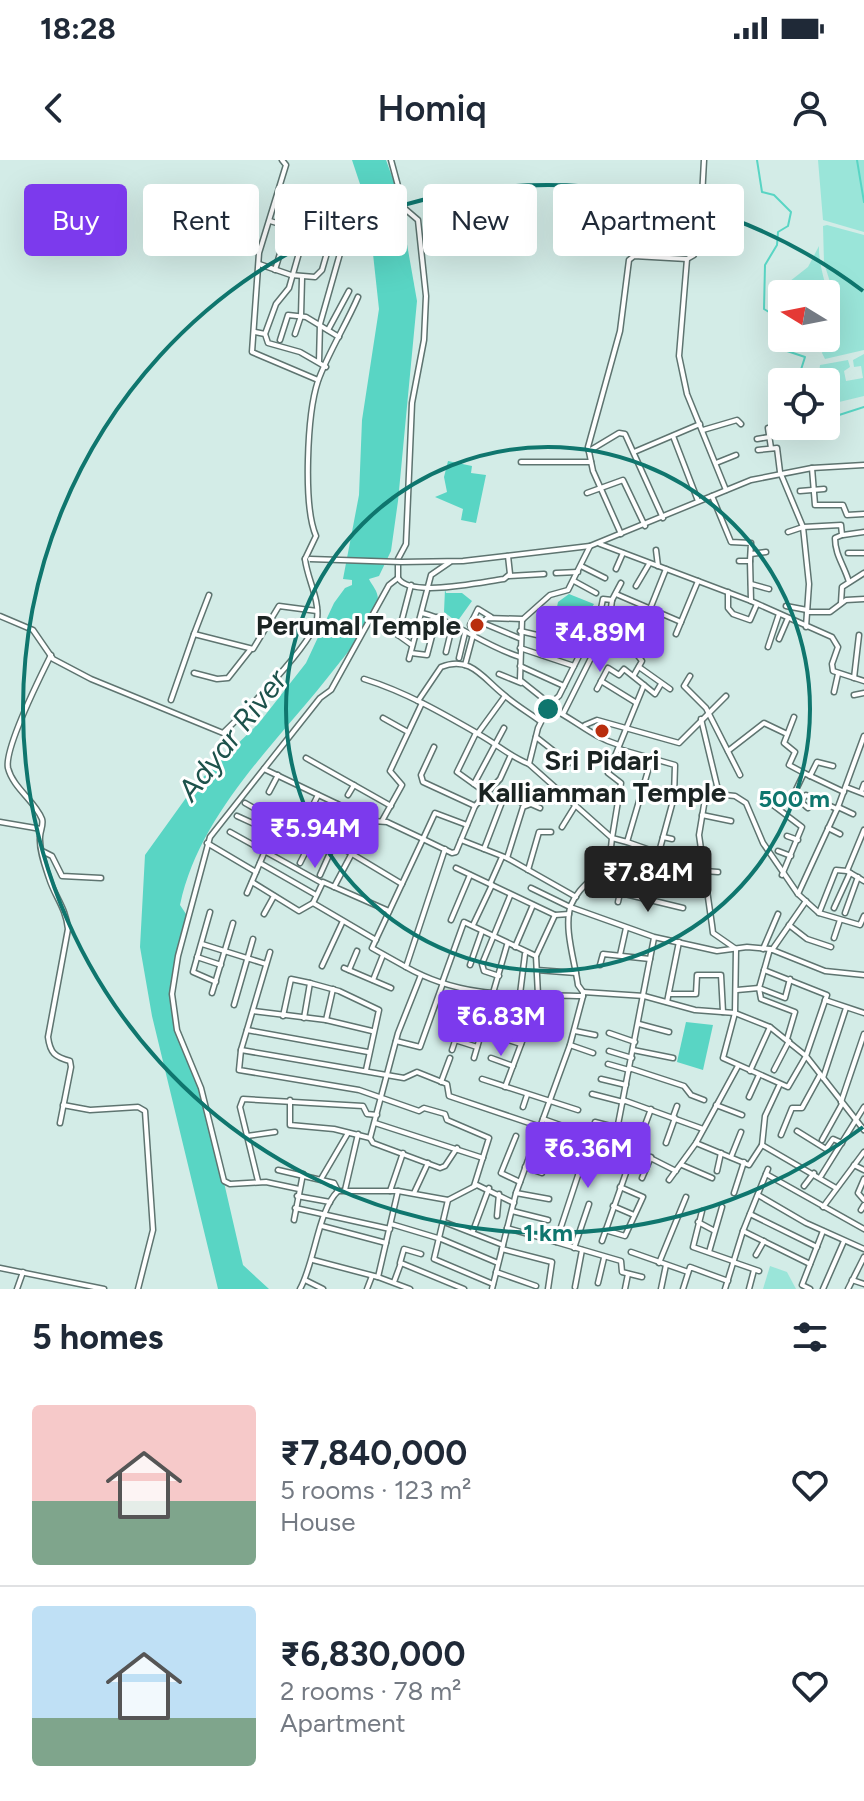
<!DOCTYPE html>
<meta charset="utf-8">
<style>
body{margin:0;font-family:Figtree,sans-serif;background:#f2f2f3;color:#1f2937;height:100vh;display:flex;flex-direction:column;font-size:30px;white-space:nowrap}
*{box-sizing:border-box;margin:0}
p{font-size:26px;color:#747a83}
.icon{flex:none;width:44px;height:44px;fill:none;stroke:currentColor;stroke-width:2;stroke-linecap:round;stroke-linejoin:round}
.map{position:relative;height:1129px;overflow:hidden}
.panel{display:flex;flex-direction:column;background:#fff;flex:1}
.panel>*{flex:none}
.top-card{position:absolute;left:24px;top:24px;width:816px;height:72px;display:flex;gap:16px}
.needle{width:52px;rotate:280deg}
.fabs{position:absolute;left:768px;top:120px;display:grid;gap:16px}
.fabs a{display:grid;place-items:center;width:72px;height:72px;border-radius:8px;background:#fff;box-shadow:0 8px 32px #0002;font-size:40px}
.price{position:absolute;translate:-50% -68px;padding:0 18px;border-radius:8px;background:#7c3aed;color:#fff;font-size:26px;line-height:52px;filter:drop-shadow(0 2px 4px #0008)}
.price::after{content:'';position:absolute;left:50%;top:48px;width:24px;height:18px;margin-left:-12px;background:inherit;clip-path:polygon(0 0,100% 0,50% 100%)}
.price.selected{background:#222;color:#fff}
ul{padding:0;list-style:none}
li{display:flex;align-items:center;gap:24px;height:200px;padding:0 32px}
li+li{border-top:2px solid #e0e1e3}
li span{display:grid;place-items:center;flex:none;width:224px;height:160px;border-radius:8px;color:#555}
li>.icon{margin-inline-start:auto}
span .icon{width:96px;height:96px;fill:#fffc;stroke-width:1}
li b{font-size:34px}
h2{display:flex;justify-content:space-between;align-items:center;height:96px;padding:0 32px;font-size:34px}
.tag{padding:0 28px;border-radius:8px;background:#fff;box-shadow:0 8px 32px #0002;font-size:28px;line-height:72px}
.tag.selected{background:#7c3aed;color:#fff}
.status{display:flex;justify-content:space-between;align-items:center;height:56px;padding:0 40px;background:#fff;direction:ltr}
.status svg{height:22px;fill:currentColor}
header{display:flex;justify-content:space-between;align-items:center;height:104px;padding:0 32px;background:#fff;font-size:36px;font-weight:600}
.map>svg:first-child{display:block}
.green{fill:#9ae5d9}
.water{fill:#59d5c4}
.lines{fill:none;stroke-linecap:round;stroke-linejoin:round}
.stream{stroke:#59d5c4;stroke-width:2}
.minor-casing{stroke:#5e7470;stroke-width:7}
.minor{stroke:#fff;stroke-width:4}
.minor-bridge-casing{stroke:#5e7470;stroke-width:7;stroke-linecap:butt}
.minor-bridge{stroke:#fff;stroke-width:4}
.ring{fill:none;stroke:#0f766e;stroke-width:4}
.poi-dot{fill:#b92e0e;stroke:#fff;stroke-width:3}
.labels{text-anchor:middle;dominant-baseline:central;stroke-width:6;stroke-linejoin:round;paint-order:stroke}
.poi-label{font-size:28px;font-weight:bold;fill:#1b2423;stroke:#fff;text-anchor:end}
.water-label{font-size:30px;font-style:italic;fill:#1d524b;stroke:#fff}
.centre{fill:#0f766e;stroke:#fff;stroke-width:4}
.ring-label{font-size:24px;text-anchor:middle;font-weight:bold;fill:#0f766e;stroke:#fff;stroke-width:6;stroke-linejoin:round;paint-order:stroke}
</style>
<div class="status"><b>18:28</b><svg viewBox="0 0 49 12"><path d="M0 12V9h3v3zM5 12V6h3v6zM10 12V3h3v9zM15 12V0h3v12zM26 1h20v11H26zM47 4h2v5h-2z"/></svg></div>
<header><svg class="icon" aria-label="back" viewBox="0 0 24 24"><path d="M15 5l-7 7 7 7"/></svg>Homiq<svg class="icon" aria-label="person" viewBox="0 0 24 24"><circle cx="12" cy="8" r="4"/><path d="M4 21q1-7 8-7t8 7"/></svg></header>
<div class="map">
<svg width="864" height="1129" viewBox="0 0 864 1129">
<rect width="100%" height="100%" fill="#d3ece7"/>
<g class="green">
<path d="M818,0H864V72L823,60Z"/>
<path d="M827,65L864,75V190L825,199L822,193L838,147L824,103L823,66Z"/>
<path d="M819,86C818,116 837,141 826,169L832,148L826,145V134H803L785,125L808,107Z"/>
<path d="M864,194V236L835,243L826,234V222H818L820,205L848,200L850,207L844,211L846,221L863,218L861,206L854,207L853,200Z"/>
<path d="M770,1106L787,1112L796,1129H763Z"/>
</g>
<g class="water">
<path d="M352,0H386L398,33L417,141L398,341L391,391L379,416L369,419C372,426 378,430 378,440C377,458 347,493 336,507C279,581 200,651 180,745L188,757L172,834L178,874L205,940L243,1105L269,1129H218L152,856L140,787L145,695L196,624L259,563L306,503L334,443L345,428L352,425V420L343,419L359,335L362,260L379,149L368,48Z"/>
<path d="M448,301L472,306L471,313L486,315L476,363L461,360L463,349L435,337L447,332L444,317Z"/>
<path d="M445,429L446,433H462L472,441L457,462L444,452Z"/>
<path d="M569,434L594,444L585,459L578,456L570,459L556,452L558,442Z"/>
<path d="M686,862L713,865L703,910L677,902Z"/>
</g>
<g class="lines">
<g class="stream">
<path d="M757,0L762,32L774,35L791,52L788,66L778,72L777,85L765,105L764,149L782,160"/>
<path d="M857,0L864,42"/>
<path d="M792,178L787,191L805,197L798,219L801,222"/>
<path d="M826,251L836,256L864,247"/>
</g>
<g class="minor-casing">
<g id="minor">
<path d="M282,0L286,5L259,93L252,192L318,220"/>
<path d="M391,0L404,48L418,60L426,136L424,180L412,243L406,384L398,399V418C410,438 481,422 504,419L510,414L508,396"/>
<path d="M270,61L355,86"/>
<path d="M687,99L679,196L687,234L726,330"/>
<path d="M259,104L291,115L315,117L322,110L331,79"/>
<path d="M275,110L288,67"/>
<path d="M328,170L349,131"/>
<path d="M255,172L265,174L268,183L300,192L326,207"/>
<path d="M265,174L276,144L289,128L305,72"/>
<path d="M295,174L301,156L302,118"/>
<path d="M280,180L288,155L306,157L339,177"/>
<path d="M319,202L320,164L343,83"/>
<path d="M768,268L771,288"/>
<path d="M703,270L737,260L741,264"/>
<path d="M673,276L698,341"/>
<path d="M757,279L769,277"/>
<path d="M758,290L777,288L780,312L803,367L809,424L806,467"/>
<path d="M589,291L619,273L625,274L663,358"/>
<path d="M634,292L700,264"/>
<path d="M521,302H591"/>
<path d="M716,303L736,295"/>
<path d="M812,308L815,345H843L847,355L864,354"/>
<path d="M800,331L824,329"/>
<path d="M587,333L623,320L645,366"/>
<path d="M712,336L731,382L751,383L750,401"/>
<path d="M788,372L803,367L841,365L842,375L835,378C835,395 844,405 849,422"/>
<path d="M621,374L593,311L588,287L620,171L629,100L634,96L687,99L694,95L701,56L704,0"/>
<path d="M843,375L864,372"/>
<path d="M600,384L751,441L832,477L838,487L832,504L833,511L864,521"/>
<path d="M656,390L658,406"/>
<path d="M848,393H864"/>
<path d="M751,394L766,392"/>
<path d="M305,399L316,376C303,346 307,254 318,221C328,193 346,165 358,137"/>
<path d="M739,401H750L751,441"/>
<path d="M401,402L463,401L590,386"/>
<path d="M581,406L605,418"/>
<path d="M616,409L623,393"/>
<path d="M556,413L578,412"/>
<path d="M509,416L544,414"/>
<path d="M574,421L596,433"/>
<path d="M751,424L769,429"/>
<path d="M636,426L649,404"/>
<path d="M728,432V448L733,454L750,460L757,444"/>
<path d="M616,434L681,462"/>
<path d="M612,440L621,423"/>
<path d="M841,443L842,427L864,413"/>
<path d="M786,446L807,450"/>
<path d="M807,452H830L846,440L864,439"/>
<path d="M422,453C457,462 484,486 520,497"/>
<path d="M0,456L33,470L53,499L91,519L223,573C243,554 313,484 317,459C320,440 307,418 305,399"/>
<path d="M610,456L612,440"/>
<path d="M483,463L519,478"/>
<path d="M391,469L398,475L411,425"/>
<path d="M642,469L666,409"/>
<path d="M520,471L584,486"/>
<path d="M194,474L209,435"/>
<path d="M474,474L470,465L478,449L491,457"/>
<path d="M676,474L698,421"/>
<path d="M398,475L412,485"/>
<path d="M779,479L788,458"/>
<path d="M768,487L779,454"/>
<path d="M520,488L574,506"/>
<path d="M446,492L453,463"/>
<path d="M411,493L427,495L437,457"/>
<path d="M51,495C41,515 4,589 8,608C13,628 35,641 42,659C44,664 40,671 40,677C39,690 45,706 49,718C55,737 66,748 68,769L48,877C50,893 55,897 70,901L71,907L60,963"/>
<path d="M459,498L465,473"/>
<path d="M409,499L431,415L450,402"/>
<path d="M465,505L473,475L487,458L523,459"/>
<path d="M520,506L564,526"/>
<path d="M639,507L670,529"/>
<path d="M194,513L217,519L228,518L250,490"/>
<path d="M499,514L521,523"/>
<path d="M690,516L684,526L706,548L740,615"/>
<path d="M854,518L859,475"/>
<path d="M364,519C406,532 444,554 482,576C499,586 511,597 529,604"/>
<path d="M601,521L635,542"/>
<path d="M644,525L655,534L661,524"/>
<path d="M597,529L608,508L619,515L624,509L644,525L608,613L621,623L612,678L627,682L652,597"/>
<path d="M834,532L838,514"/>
<path d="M854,535L864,533"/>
<path d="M171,540L194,474L253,489L279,446L317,451"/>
<path d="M418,541L441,507C470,495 483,518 503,534C514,544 528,552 540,561"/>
<path d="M550,544L559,536L585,484L597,468L603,439L612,440"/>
<path d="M549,547C576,560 592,577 619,585"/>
<path d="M563,554L596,488V470C613,477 632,486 642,501L634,515"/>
<path d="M794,557L784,583L795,592L789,605L804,613"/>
<path d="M383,558L408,572"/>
<path d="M701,559L719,634"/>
<path d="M585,565L597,560L679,583L726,536"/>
<path d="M476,573L457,612L489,635"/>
<path d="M478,573L505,536"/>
<path d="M536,577L569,603"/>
<path d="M434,587L421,615L423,622L475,646"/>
<path d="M619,589L675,605L674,637L659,692"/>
<path d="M728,591L764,563L787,574"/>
<path d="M306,598L391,646"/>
<path d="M264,609L373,661L387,662L423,679L435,653L467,665"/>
<path d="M810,616L817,602L833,606"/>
<path d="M474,624L504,568"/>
<path d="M846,627L864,634"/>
<path d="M269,632L278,615"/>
<path d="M861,632L864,624"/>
<path d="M348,635L354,625"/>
<path d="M511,636L525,645"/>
<path d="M801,642L808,648"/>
<path d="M245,643L268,656"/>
<path d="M773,645L802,667L782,715"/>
<path d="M838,647L853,654"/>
<path d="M837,649L806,635L800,642L793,636L804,613L844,632"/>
<path d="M309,653L318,635"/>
<path d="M702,655L731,661"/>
<path d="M237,656L261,667L274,647L402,724"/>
<path d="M382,661L402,625L390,611L422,543"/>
<path d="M0,662L41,669"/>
<path d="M327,665L337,644"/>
<path d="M562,667L575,646"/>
<path d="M828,668L840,674"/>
<path d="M230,672L322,723"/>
<path d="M787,676L798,680"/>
<path d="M663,677L672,679"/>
<path d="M286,678L294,661"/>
<path d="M461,680L507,698L576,737"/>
<path d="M627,682L673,698L670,709"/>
<path d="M207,683L256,712"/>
<path d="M358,683L373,662"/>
<path d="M336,686L355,653"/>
<path d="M445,689L406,807C464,840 520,834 583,836V832"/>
<path d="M484,689L502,642"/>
<path d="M42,691L52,696L62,716L101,718"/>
<path d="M778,691L791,696"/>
<path d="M507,698L523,647L531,644L540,648"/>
<path d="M260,703L316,735"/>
<path d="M300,703L315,673"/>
<path d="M650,706C669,706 685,717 705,719"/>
<path d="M456,708L555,755L569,754"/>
<path d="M528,710L539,672H551"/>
<path d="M704,711L718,712"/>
<path d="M847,711L864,670"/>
<path d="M320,715L334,684"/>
<path d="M252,722L299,751L313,743L323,722L389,751"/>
<path d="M490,724L502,697"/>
<path d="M588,725L683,748"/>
<path d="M334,727L351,695"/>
<path d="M531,728L570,747L654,777L717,791L747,787L770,789L825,811L864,815"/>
<path d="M247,733L265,691"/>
<path d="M798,734L838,647L864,576"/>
<path d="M618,742L620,733"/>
<path d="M313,743L376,780"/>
<path d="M834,748L850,713"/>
<path d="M210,752L193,812L216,822"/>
<path d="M819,753L836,710L847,711L864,721"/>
<path d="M845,753L858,717"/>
<path d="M264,754L274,736"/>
<path d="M451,760L470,715"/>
<path d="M473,765L492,725"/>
<path d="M789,765L807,779L831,787"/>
<path d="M834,778L840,760"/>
<path d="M202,784L266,804"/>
<path d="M515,787L533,745"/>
<path d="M736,789L713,773L712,765L699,675L706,633L735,636L746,643L763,683L798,734L819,753L860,765L864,756"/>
<path d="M736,789L735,853L723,898L788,927L806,896L827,835L764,810"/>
<path d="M763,789L778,754"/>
<path d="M770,789L759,828L761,839L795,852L787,879"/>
<path d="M772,790L806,741"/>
<path d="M270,792L241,890L239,910L359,930L419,951L424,948L445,954L447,960L489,978L474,1026"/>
<path d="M620,795L626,768"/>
<path d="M197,797L221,805"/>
<path d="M470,805L482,771"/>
<path d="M600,805L603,794L650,799"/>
<path d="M322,806L342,763"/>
<path d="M406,807L372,788L423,679L452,693L456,692L475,646L500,619L510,597"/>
<path d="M344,808L391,828"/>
<path d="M349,810L357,791"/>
<path d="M537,810L576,813"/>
<path d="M421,815L398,873L370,978L373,983L440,1008L445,1006L457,988"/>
<path d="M499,816L484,811L482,804L510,736"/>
<path d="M373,820L383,795"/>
<path d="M310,823L339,831L379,850L366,910"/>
<path d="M442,823L464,762L536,796"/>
<path d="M737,830L759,828L785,838L790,819"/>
<path d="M583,832L578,825C575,802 563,767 571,745C583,717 610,716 612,678L529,604L538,568L550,544L520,520L522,460L550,435L568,430L590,386L751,320L812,308L864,305"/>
<path d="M583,832L644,836L695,850L735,853L770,867L806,896L864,970"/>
<path d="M212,833L233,763"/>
<path d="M520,834L525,794"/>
<path d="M669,834H696L697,815H721L723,852"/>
<path d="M538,835L536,796L555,755"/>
<path d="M825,840L864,853"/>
<path d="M667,842L679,782"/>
<path d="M234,845L253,779"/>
<path d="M253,851L326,860L372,871"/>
<path d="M283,856L291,819L310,823L304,858"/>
<path d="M326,860L333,829"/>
<path d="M639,864L669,872"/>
<path d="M247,870L368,892"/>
<path d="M575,871L595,875"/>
<path d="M609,873L635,882"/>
<path d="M499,877L521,884"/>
<path d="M455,880L477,887"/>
<path d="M396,881L420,887L443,823"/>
<path d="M570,885L593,893"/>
<path d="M241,890L404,918L417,912L447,924L449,936L541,967"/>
<path d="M452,890L456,878"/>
<path d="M633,890L673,898"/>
<path d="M609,891L632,898"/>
<path d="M474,898L507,785"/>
<path d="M491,898L513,906"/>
<path d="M608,904L629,910"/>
<path d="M629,908L684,926L691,935L704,940"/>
<path d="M774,910L789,881"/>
<path d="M750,911L770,867"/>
<path d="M823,918L846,848"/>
<path d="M482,919L578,950"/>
<path d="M601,919L626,925"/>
<path d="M441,922L450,898"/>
<path d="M779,926L765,956L762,985L836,1028"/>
<path d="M505,927L523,879"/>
<path d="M592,934L623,942"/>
<path d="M749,937L759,915"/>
<path d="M290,940V965L334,969L370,978"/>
<path d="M623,940L703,969"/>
<path d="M841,942L864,874"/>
<path d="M63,945L90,950L138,947L145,951L153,1070L138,1129"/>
<path d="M716,945L742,955"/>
<path d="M523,947L527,935"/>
<path d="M673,957L677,946"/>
<path d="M543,959L591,976L615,980L676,1011"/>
<path d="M595,962L618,968"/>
<path d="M375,963L483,998"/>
<path d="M797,971L826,989L833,979L842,983"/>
<path d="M642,973L651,949"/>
<path d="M781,975L792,948H802L820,915"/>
<path d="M247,976L275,972"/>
<path d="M516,976L501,1013L520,1022"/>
<path d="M591,976L556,1082L621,1101L622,1112L642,1117"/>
<path d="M615,980L654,778"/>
<path d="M822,980L842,944"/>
<path d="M666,983L675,958"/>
<path d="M696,983L749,1005L762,985"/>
<path d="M534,984L551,989"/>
<path d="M731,997L741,972"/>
<path d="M682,1005L712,1018"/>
<path d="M854,1005L864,1010"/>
<path d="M525,1007L542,1013"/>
<path d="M278,1010L334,1023L338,1031"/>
<path d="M717,1011L721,993"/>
<path d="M766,1014L864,1069"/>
<path d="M821,1016L864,947"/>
<path d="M642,1018L651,997"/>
<path d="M321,1019L348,973"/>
<path d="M864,1019L858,1033L864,1040"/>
<path d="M669,1020L696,983L738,906"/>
<path d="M258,1021L240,947L243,939L363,946L367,954L377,955"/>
<path d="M804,1026L814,1013"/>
<path d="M299,1029L266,1022L230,1024L224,1021L201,928L177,870L172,834L178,796L210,677L320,538L331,530L389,425L398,418"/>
<path d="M345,1030L358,974"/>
<path d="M390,1031L403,993"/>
<path d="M414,1033L428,1003"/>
<path d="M516,1033L549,1039"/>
<path d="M734,1033L744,1002"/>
<path d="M758,1035L806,1063L864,1089"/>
<path d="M297,1036L330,1042"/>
<path d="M448,1040L434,1099L493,1124"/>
<path d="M613,1046L634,1055"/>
<path d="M823,1047L864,992"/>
<path d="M295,1048L390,1069"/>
<path d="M861,1050L864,1045"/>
<path d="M512,1051L548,1060"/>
<path d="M702,1051L693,1087L733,1101"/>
<path d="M750,1054L817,1087"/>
<path d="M497,1056L499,1034"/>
<path d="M294,1060L303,1014"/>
<path d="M444,1062L503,1085"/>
<path d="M698,1062L713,1070"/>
<path d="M391,1064L441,1079L498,1103"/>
<path d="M322,1066L386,1083"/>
<path d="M507,1068L556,1082"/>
<path d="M605,1070L625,1076L643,1037L620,1027"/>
<path d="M473,1071L489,1028"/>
<path d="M743,1071L810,1104"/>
<path d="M602,1081L634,990"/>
<path d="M574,1088L589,1044"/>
<path d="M502,1089L552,1102L548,1129"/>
<path d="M631,1092L688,1112"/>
<path d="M709,1092L722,1047"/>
<path d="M756,1095L764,1081"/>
<path d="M313,1100L378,1117L410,1129"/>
<path d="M733,1102L759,1111"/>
<path d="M400,1103L404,1089L421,1094"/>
<path d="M659,1103L686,1037"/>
<path d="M0,1108L104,1129"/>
<path d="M496,1112L536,1126"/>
<path d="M378,1117L398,1031"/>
<path d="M305,1120L323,1129"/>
<path d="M852,1120L864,1124"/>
<path d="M394,1122L401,1103L464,1129"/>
<path d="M598,1123L604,1098"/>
<path d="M575,1127L582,1090"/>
<path d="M17,1129L23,1112"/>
<path d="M300,1129C315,1102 318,1050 338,1031H398L448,1040L477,1025L514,1043"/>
<path d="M367,1129L372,1116"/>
<path d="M492,1129L516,1033L570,885L583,836"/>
<path d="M625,1129L628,1114"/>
<path d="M661,1129L666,1105"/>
<path d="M683,1129L690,1107L728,1121"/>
<path d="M725,1129L743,1071L768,1009"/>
<path d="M749,1129L754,1110"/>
<path d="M810,1129L802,1125L823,1071"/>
<path d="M823,1129L844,1081"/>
<path d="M848,1129L864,1097"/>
</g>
</g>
<use href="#minor" class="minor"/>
<g class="minor-bridge-casing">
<path id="minor-bridge" d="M310,399L401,402"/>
</g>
<use href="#minor-bridge" class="minor-bridge"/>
</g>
<g class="ring">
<circle cx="548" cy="549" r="262"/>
<path d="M863 967A524 524 0 1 1 863 131"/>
</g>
<g class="poi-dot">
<circle cx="477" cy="465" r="8"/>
<circle cx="602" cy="571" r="8"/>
</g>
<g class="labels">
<g class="poi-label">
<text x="461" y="465">Perumal Temple</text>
<text x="602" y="600" text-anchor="middle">Sri Pidari<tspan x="602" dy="32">Kalliamman Temple</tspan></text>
</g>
<g class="water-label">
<text transform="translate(232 575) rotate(-52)">Adyar River</text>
</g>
</g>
<circle cx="548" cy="549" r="12" class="centre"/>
<g class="ring-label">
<text x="794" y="647">500 m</text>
<text x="548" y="1081">1 km</text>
</g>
</svg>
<div class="fabs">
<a><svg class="needle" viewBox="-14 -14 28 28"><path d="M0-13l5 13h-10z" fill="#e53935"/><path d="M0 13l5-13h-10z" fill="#747a83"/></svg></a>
<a><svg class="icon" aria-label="locate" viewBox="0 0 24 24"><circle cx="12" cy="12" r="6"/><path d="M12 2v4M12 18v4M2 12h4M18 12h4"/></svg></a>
</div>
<b class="price" style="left:600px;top:514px">₹4.89M</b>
<b class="price" style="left:315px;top:710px">₹5.94M</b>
<b class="price selected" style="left:648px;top:754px">₹7.84M</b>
<b class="price" style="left:501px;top:898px">₹6.83M</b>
<b class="price" style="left:588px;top:1030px">₹6.36M</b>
<div class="top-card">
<a class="tag selected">Buy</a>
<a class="tag">Rent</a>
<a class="tag">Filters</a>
<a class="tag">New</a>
<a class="tag">Apartment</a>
</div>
</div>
<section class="panel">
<h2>5 homes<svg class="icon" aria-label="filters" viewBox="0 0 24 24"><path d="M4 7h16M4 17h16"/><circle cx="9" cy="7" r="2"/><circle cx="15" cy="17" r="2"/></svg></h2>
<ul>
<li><span style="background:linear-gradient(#f6c9c9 60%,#7fa58c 0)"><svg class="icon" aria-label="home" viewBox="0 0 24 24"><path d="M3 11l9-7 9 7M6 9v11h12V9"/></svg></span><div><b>₹7,840,000</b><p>5 rooms · 123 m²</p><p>House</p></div><svg class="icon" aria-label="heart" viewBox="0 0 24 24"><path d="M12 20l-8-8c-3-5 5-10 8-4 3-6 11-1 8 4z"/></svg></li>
<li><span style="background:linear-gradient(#bfe0f5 70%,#7fa58c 0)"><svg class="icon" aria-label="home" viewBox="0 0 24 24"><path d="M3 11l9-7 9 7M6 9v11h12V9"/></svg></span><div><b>₹6,830,000</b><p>2 rooms · 78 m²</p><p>Apartment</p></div><svg class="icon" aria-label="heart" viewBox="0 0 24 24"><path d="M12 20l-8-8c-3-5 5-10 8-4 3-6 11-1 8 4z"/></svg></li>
</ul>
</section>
